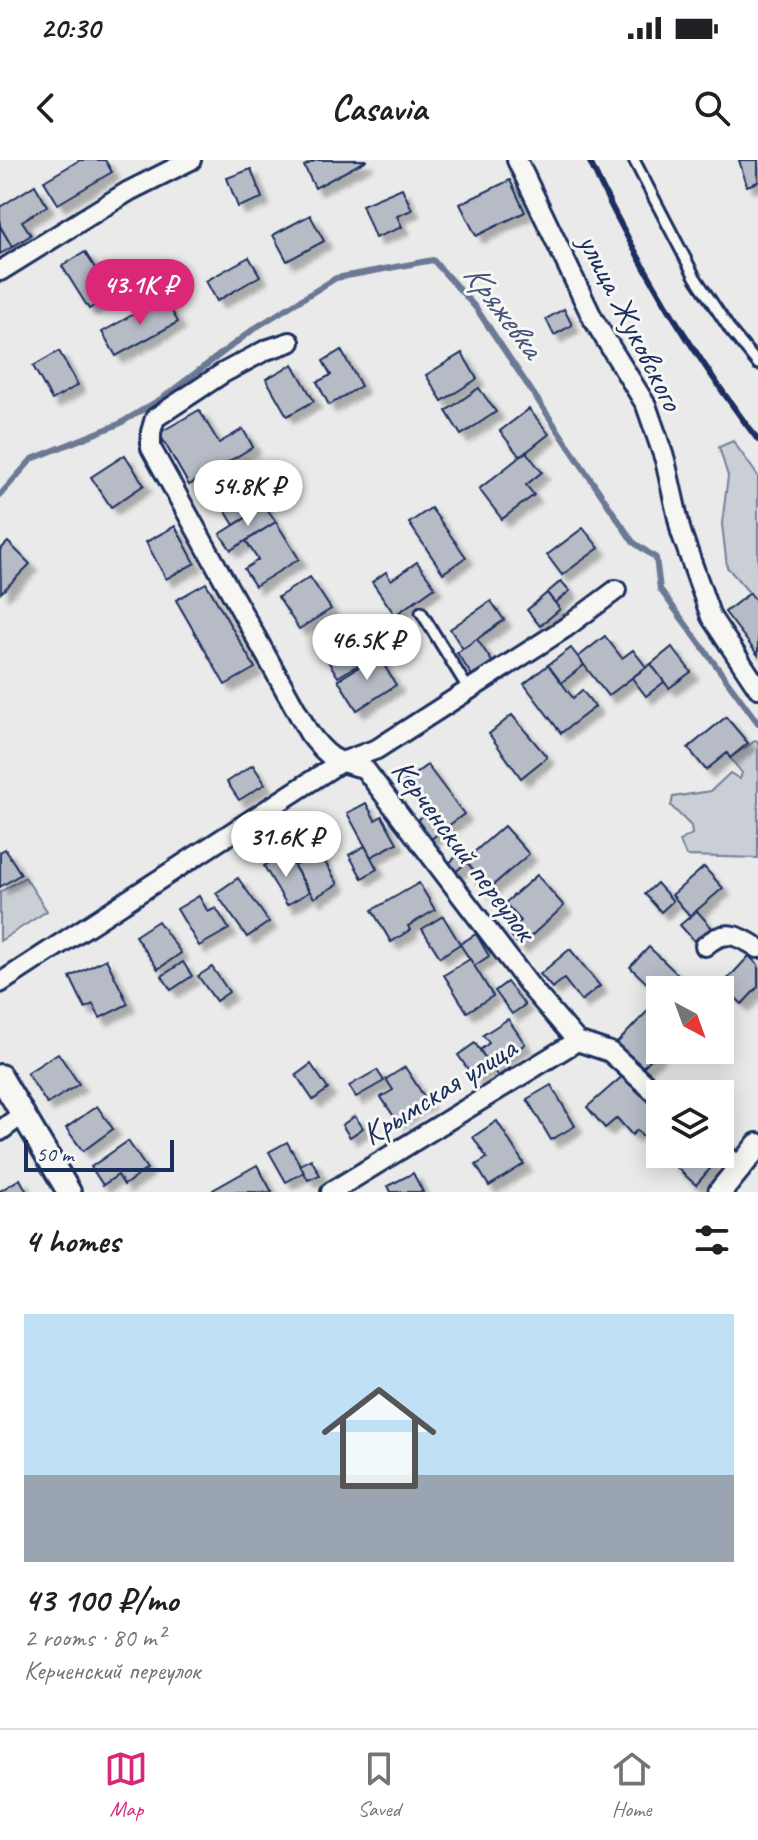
<!DOCTYPE html>
<meta charset="utf-8">
<style>
body{margin:0;font-family:Caveat,sans-serif;background:#f6f6f6;color:#202124;height:100vh;display:flex;flex-direction:column;font-size:30px;white-space:nowrap}
*{box-sizing:border-box;margin:0}
p{font-size:26px;color:#757577}
.icon{flex:none;width:44px;height:44px;fill:none;stroke:currentColor;stroke-width:2;stroke-linecap:round;stroke-linejoin:round}
.map{position:relative;height:1032px;overflow:hidden}
.drawer{display:flex;flex-direction:column;background:#fff;flex:1}
.drawer>*{flex:none}
.needle{width:52px;rotate:139deg}
.fabs{position:absolute;left:646px;top:816px;display:grid;gap:16px}
.fabs a{display:grid;place-items:center;width:88px;height:88px;border-radius:0px;background:#fff;box-shadow:0 4px 20px #0003;font-size:40px}
.scale{position:absolute;left:24px;bottom:20px;width:150px;box-sizing:border-box;padding-left:8px;border:4px solid #1b2f5e;border-top:0;font-size:22px;line-height:28px;white-space:nowrap;color:#1b2f5e;-webkit-text-stroke:6px #f6f6f2;paint-order:stroke}
.price{position:absolute;translate:-50% -68px;padding:0 18px;border-radius:28px;background:#fff;color:#222;font-size:26px;line-height:52px;filter:drop-shadow(0 2px 4px #0008)}
.price::after{content:'';position:absolute;left:50%;top:48px;width:24px;height:18px;margin-left:-12px;background:inherit;clip-path:polygon(0 0,100% 0,50% 100%)}
.price.current{background:#db2777;color:#fff}
ul{padding:0;list-style:none}
li{display:grid;align-content:center;gap:16px;height:424px;padding:0 24px}
li+li{border-top:2px solid #e0e0e0}
li span{display:grid;place-items:center;height:248px;border-radius:0px;color:#555}
li>.icon{margin-inline-start:auto}
span .icon{width:144px;height:144px;fill:#fffc;stroke-width:1}
li b{font-size:34px}
h2{display:flex;justify-content:space-between;align-items:center;height:96px;padding:0 24px;font-size:34px}
.status{display:flex;justify-content:space-between;align-items:center;height:56px;padding:0 40px;background:#fff;direction:ltr}
.status svg{height:22px;fill:currentColor}
header{display:flex;justify-content:space-between;align-items:center;height:104px;padding:0 24px;background:#fff;font-size:36px;font-weight:800}
.tab-bar{display:flex;justify-content:space-around;align-items:center;height:112px;border-top:2px solid #e0e0e0;background:#fff;font-size:22px;color:#757577}
.tab-bar a{display:grid;justify-items:center;gap:4px}
.tab-bar .current{color:#db2777}
.map>svg:first-child{display:block}
.green{fill:#caced5;stroke:#727e9a;stroke-width:2}
.lines{fill:none;stroke-linecap:round;stroke-linejoin:round}
.stream{stroke:#6c7995;stroke-width:6}
.building{fill:#b6bbc6;stroke:#1b2f5e;stroke-width:2;filter:url(#shadow)}
.service-casing{stroke:#1b2f5e;stroke-width:15}
.minor-casing{stroke:#1b2f5e;stroke-width:24}
.tertiary-casing{stroke:#1b2f5e;stroke-width:28}
.service{stroke:#f6f6f2;stroke-width:9}
.minor{stroke:#f6f6f2;stroke-width:18}
.tertiary{stroke:#f6f6f2;stroke-width:22}
.rail{stroke:#1b2f5e;stroke-width:6}
.labels{text-anchor:middle;dominant-baseline:central;stroke-width:6;stroke-linejoin:round;paint-order:stroke}
.street-label{font-size:32px;fill:#1b2f5e;stroke:#f6f6f2}
.water-label{font-size:34px;font-style:italic;fill:#44547a;stroke:#f6f6f2}
</style>
<div class="status"><b>20:30</b><svg viewBox="0 0 49 12"><path d="M0 12V9h3v3zM5 12V6h3v6zM10 12V3h3v9zM15 12V0h3v12zM26 1h20v11H26zM47 4h2v5h-2z"/></svg></div>
<header><svg class="icon" aria-label="back" viewBox="0 0 24 24"><path d="M15 5l-7 7 7 7"/></svg>Casavia<svg class="icon" aria-label="search" viewBox="0 0 24 24"><circle cx="10" cy="10" r="6"/><path d="M15 15l6 6"/></svg></header>
<div class="map">
<svg width="758" height="1032" viewBox="0 0 758 1032">
<defs>
<filter id="shadow"><feDropShadow dx="7" dy="7" stdDeviation="2" flood-color="#0004"/></filter>
</defs>
<rect width="100%" height="100%" fill="#e9eae9"/>
<filter id="ink" filterUnits="userSpaceOnUse"><feTurbulence type="fractalNoise" baseFrequency=".0125" numOctaves="2"/><feDisplacementMap in="SourceGraphic" scale="16" xChannelSelector="R" yChannelSelector="G"/><feConvolveMatrix kernelMatrix="1 2 1 2 8 2 1 2 1" color-interpolation-filters="sRGB"/></filter>
<g filter="url(#ink)">
<g class="green">
<path d="M733,281L758,316V443L727,407L722,364L728,316L719,287Z"/>
<path d="M755,581H758V698L686,696L680,681L692,674L691,666L671,646L673,637L711,631L730,613L740,619L742,613L730,598Z"/>
<path d="M25,717L47,751L0,781V732Z"/>
</g>
<g class="lines">
<path class="stream" d="M0,335L32,299L119,264L164,237L255,168L336,118L433,100L476,148L633,382L656,398L660,429L758,563"/>
</g>
<g class="building">
<path d="M80,0H105L112,12L58,44L44,21Z"/>
<path d="M316,0H367L315,28L304,6Z"/>
<path d="M739,0H758V22L747,26Z"/>
<path d="M251,9L262,38L238,47L227,18Z"/>
<path d="M510,20L525,52L476,76L460,44Z"/>
<path d="M35,25L47,46L22,61L31,75L12,87L0,66V47Z"/>
<path d="M402,28L412,50L397,56L402,67L375,78L362,45Z"/>
<path d="M310,55L324,81L287,101L273,75Z"/>
<path d="M0,66L12,87L0,94Z"/>
<path d="M85,92L112,135L89,149L62,106Z"/>
<path d="M249,97L260,116L217,141L206,121Z"/>
<path d="M164,137L178,162L116,196L102,172Z"/>
<path d="M564,149L572,165L554,175L546,159Z"/>
<path d="M341,190L361,226L329,245L317,222L331,215L323,201Z"/>
<path d="M59,191L78,225L52,240L33,206Z"/>
<path d="M462,193L477,219L442,241L426,215Z"/>
<path d="M293,204L314,241L287,256L266,219Z"/>
<path d="M479,228L496,252L461,275L446,251Z"/>
<path d="M529,249L549,274L520,297L500,271Z"/>
<path d="M199,250L219,283L243,269L253,287L189,325L159,273Z"/>
<path d="M526,292L542,312L526,325L534,335L502,359L479,329Z"/>
<path d="M125,295L144,325L111,347L91,317Z"/>
<path d="M232,313L246,337L256,330L265,346L234,365L210,326Z"/>
<path d="M265,346L276,362L231,390L220,374Z"/>
<path d="M431,348L466,397L443,413L409,363Z"/>
<path d="M276,362L299,399L255,426L244,409L258,400L246,381Z"/>
<path d="M175,366L195,403L166,419L146,382Z"/>
<path d="M583,368L599,388L562,415L547,395Z"/>
<path d="M8,382L30,404L1,433L0,390Z"/>
<path d="M417,402L435,427L395,455L372,422L386,412L391,420Z"/>
<path d="M310,417L331,449L299,469L278,437Z"/>
<path d="M561,421L570,431L555,443L547,433Z"/>
<path d="M206,423L255,508L225,525L176,440Z"/>
<path d="M547,433L560,449L540,466L527,450Z"/>
<path d="M750,433L758,443V495L725,452Z"/>
<path d="M491,441L504,460L463,489L450,469Z"/>
<path d="M344,464L366,500L338,517L316,482Z"/>
<path d="M605,476L622,498L633,490L646,507L608,536L578,497Z"/>
<path d="M477,479L493,503L473,517L457,493Z"/>
<path d="M672,487L691,512L669,528L651,504Z"/>
<path d="M571,488L584,505L561,523L548,505Z"/>
<path d="M378,495L396,525L357,550L338,520Z"/>
<path d="M651,504L664,522L646,536L632,518Z"/>
<path d="M548,505L573,538L582,530L595,547L561,573L524,524Z"/>
<path d="M512,555L547,597L521,618L489,574Z"/>
<path d="M726,557L748,583L730,598L727,593L706,610L688,588Z"/>
<path d="M253,605L265,624L239,640L227,622Z"/>
<path d="M427,605L464,654L440,672L403,623Z"/>
<path d="M366,643L375,660L382,656L397,683L371,697L347,653Z"/>
<path d="M426,653L440,672L430,680L416,661Z"/>
<path d="M504,666L529,694L485,732L475,720L479,717L465,700Z"/>
<path d="M365,686L377,709L362,718L349,695Z"/>
<path d="M5,689L21,714L0,727V692Z"/>
<path d="M286,692L309,732L287,745L264,706Z"/>
<path d="M319,692L338,724L314,738L294,706Z"/>
<path d="M459,694L467,702L453,714L446,706Z"/>
<path d="M704,707L723,728L690,756L672,735Z"/>
<path d="M537,715L564,746L520,786L508,772L521,761L505,743Z"/>
<path d="M238,718L269,762L247,777L216,733Z"/>
<path d="M419,723L435,750L408,766L410,770L391,782L372,750Z"/>
<path d="M657,723L673,741L661,752L645,734Z"/>
<path d="M199,736L208,752L216,748L229,769L199,786L177,749Z"/>
<path d="M697,751L713,769L696,783L680,765Z"/>
<path d="M443,756L460,784L440,797L422,769Z"/>
<path d="M158,761L181,793L158,809L135,776Z"/>
<path d="M476,774L489,796L474,806L460,784Z"/>
<path d="M649,787L691,827L688,830H660V836L630,807Z"/>
<path d="M570,789L600,826L581,841L564,819L552,828L540,814Z"/>
<path d="M749,796L758,805V827L742,844L722,825Z"/>
<path d="M106,799L128,844L100,858L93,844L85,848L70,817Z"/>
<path d="M470,799L493,836L467,852L444,815Z"/>
<path d="M183,802L192,816L171,830L162,816Z"/>
<path d="M212,807L229,832L216,841L198,816Z"/>
<path d="M507,822L525,845L512,854L495,831Z"/>
<path d="M660,838V890L642,908L616,884Z"/>
<path d="M508,859L525,884L491,907L480,890L489,883L483,875Z"/>
<path d="M475,883L491,907L474,918L458,895Z"/>
<path d="M58,893L79,924L47,944L27,913Z"/>
<path d="M504,898L510,908L498,916L491,907Z"/>
<path d="M311,904L328,929L313,940L296,915Z"/>
<path d="M405,907L427,941L397,961L381,937L393,930L386,919Z"/>
<path d="M377,910L384,921L356,937L349,926Z"/>
<path d="M625,914L660,955V973L648,983L637,970L632,975L617,958L605,968L587,947Z"/>
<path d="M551,925L575,966L551,980L527,939Z"/>
<path d="M97,946L113,969L83,991L66,968Z"/>
<path d="M355,956L363,968L350,977L342,965Z"/>
<path d="M497,961L524,1004L489,1026L476,1005L487,998L473,977Z"/>
<path d="M128,981L147,1009L124,1025L118,1015L103,1025L91,1007Z"/>
<path d="M287,982L304,1012L286,1022L269,992Z"/>
<path d="M677,994H703L714,1004L696,1025L670,1002Z"/>
<path d="M311,999L320,1015L308,1020L300,1005Z"/>
<path d="M257,1005L272,1032H214L213,1030Z"/>
<path d="M413,1013L423,1032H391L388,1026Z"/>
<path d="M20,1019L27,1032H0V1031Z"/>
</g>
<g class="lines">
<g class="service-casing">
<g id="service">
<path d="M634,0L695,117L731,171L758,204"/>
<path d="M421,452L469,530"/>
</g>
</g>
<g class="minor-casing">
<g id="minor">
<path d="M517,0L593,159L646,245L665,300L681,372L711,457L758,528"/>
<path d="M0,111L129,31L191,0"/>
<path d="M290,182L266,190L223,213L155,258L151,272V288L309,573C327,597 335,602 364,608L533,830L577,881L610,892L660,937"/>
<path d="M705,786C724,769 737,774 758,788"/>
<path d="M0,823L339,603L377,589L565,468L616,430"/>
<path d="M0,971L23,954"/>
<path d="M720,990L741,1009"/>
<path d="M331,1032L577,881"/>
</g>
</g>
<g class="tertiary-casing">
<g id="tertiary">
<path d="M0,916L69,1032"/>
<path d="M720,1032L758,985"/>
</g>
</g>
<use href="#service" class="service"/>
<use href="#minor" class="minor"/>
<use href="#tertiary" class="tertiary"/>
<path class="rail" d="M589,0C635,99 692,193 758,280"/>
</g>
</g>
<g class="labels">
<g class="street-label">
<text transform="translate(631 162) rotate(63)">улица Жуковского</text>
<text transform="translate(464 690) rotate(53)">Керченский переулок</text>
<text transform="translate(439 931) rotate(-32)">Крымская улица</text>
</g>
<g class="water-label">
<text transform="translate(504 150) rotate(53)">Кряжевка</text>
</g>
</g>
</svg>
<div class="fabs">
<a><svg class="needle" viewBox="-14 -14 28 28"><path d="M0-13l5 13h-10z" fill="#e53935"/><path d="M0 13l5-13h-10z" fill="#757577"/></svg></a>
<a><svg class="icon" aria-label="layers" viewBox="0 0 24 24"><path d="M12 4l9 5-9 5-9-5zM3 14l9 5 9-5"/></svg></a>
</div>
<div class="scale">50 m</div>
<b class="price current" style="left:140px;top:167px">43.1K ₽</b>
<b class="price" style="left:248px;top:368px">54.8K ₽</b>
<b class="price" style="left:367px;top:522px">46.5K ₽</b>
<b class="price" style="left:286px;top:719px">31.6K ₽</b>
</div>
<section class="drawer">
<h2>4 homes<svg class="icon" aria-label="filters" viewBox="0 0 24 24"><path d="M4 7h16M4 17h16"/><circle cx="9" cy="7" r="2"/><circle cx="15" cy="17" r="2"/></svg></h2>
<ul>
<li><span style="background:linear-gradient(#bfe0f5 65%,#9aa5b1 0)"><svg class="icon" aria-label="home" viewBox="0 0 24 24"><path d="M3 11l9-7 9 7M6 9v11h12V9"/></svg></span><div><b>43 100 ₽/mo</b><p>2 rooms · 80 m²</p><p>Керченский переулок</p></div></li>
</ul>
</section>
<nav class="tab-bar">
<a class="current"><svg class="icon" aria-label="map" viewBox="0 0 24 24"><path d="M3 6l6-2 6 2 6-2v14l-6 2-6-2-6 2zM9 4v14M15 6v14"/></svg>Map</a>
<a><svg class="icon" aria-label="saved" viewBox="0 0 24 24"><path d="M7 4h10v16l-5-4-5 4z"/></svg>Saved</a>
<a><svg class="icon" aria-label="home" viewBox="0 0 24 24"><path d="M3 11l9-7 9 7M6 9v11h12V9"/></svg>Home</a>
</nav>
